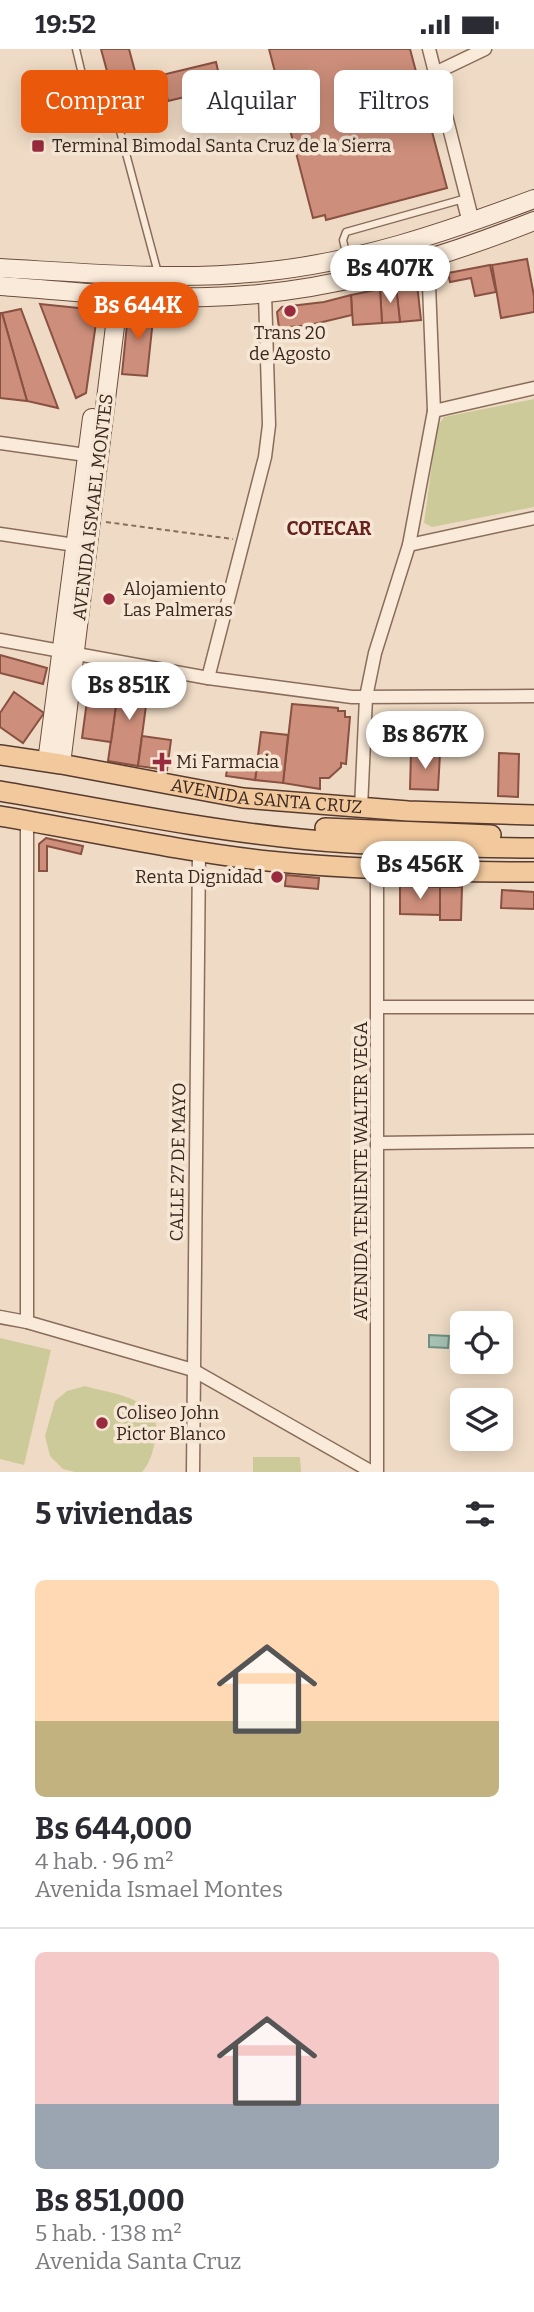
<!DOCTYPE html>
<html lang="es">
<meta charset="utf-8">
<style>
body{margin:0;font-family:Bitter,serif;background:#f7f7f7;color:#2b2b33;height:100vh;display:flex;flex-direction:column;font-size:26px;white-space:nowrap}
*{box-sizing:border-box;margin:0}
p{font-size:23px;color:#7c7c81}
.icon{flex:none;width:38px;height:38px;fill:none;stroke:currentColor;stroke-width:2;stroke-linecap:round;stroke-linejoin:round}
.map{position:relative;height:1423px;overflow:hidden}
.panel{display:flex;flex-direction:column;background:#fff;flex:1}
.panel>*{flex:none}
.hud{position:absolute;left:21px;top:21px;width:494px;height:63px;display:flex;gap:14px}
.fabs{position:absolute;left:450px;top:1262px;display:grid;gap:14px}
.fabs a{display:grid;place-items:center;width:63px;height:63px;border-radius:10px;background:#fff;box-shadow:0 4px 18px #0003;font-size:35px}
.price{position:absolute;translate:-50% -60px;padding:0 16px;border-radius:24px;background:#fff;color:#222;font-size:23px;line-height:46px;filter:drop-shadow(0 2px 4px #0008)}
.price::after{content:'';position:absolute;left:50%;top:42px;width:21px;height:16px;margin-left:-10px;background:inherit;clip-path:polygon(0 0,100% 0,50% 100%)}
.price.active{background:#ea580c;color:#fff}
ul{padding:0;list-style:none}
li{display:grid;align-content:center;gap:14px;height:371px;padding:0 35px}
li+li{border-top:2px solid #e1e1e2}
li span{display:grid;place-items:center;height:217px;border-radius:10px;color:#555}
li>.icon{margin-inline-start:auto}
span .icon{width:126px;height:126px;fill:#fffc;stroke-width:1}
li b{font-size:30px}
h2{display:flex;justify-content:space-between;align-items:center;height:84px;padding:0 35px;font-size:30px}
.pill{padding:0 24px;border-radius:10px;background:#fff;box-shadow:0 4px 18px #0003;font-size:24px;line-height:63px}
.pill.active{background:#ea580c;color:#fff}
.status{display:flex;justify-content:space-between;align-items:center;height:49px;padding:0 35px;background:#fff;direction:ltr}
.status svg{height:19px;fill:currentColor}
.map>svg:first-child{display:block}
.green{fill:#cdca99}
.water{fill:#a7c2b5;stroke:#6d9182;stroke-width:2}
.building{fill:#cd8f7b;stroke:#895141;stroke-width:2}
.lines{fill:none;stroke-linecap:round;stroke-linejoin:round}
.lane-casing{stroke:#8a6c5b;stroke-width:9}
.street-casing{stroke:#8a6c5b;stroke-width:15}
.secondary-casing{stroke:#6c4d3e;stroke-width:20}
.primary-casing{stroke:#583b2f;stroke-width:22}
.path{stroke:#8a6c5b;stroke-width:2;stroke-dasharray:5 3.5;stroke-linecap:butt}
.lane{stroke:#f9ead9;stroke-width:6}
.street{stroke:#f9ead9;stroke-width:12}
.secondary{stroke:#f9ead9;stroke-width:18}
.primary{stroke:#f1c99d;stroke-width:19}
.poi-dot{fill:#992b3e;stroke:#f6e7d5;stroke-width:2.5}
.labels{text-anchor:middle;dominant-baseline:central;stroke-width:7;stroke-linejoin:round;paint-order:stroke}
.poi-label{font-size:18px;fill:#3a271f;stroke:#f6e7d5;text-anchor:start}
.street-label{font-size:18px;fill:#3a271f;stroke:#f6e7d5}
.neighbourhood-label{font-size:19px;font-weight:bold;fill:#67211e;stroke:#f6e7d5}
</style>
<div class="status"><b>19:52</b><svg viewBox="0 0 49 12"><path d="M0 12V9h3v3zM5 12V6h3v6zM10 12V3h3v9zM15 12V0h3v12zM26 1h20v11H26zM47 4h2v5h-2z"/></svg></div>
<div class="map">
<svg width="534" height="1423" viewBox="0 0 534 1423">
<rect width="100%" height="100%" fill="#efdbc5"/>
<g class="green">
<path d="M534,350V458L432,478L424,474L437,378L444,368Z"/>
<path d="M0,1289L51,1301L24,1416L0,1410Z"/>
<path d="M85,1337C116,1346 166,1349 155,1393C152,1405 150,1414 142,1423H75L63,1420L50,1407L45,1387L55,1352L67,1342Z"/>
<path d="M253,1408H300L301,1423H253Z"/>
</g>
<path class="water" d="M429,1286L449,1287L448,1299L429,1298Z"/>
<g class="building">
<path d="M101,0H129L140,41L114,48Z"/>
<path d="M269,0H410L447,139L326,171L325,166L313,169Z"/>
<path d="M216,13L222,39L168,52L162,26Z"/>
<path d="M527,210L534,247V263L501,269L492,216Z"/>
<path d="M490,216L496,243L475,247L471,229L450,233L448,224Z"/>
<path d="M414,232L417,235L421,271L400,273L396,237Z"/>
<path d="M396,237L400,273L382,274L380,240Z"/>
<path d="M380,240L382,274L353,276L351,246Z"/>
<path d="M351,246L352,266L310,276L279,279L277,263L282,258L324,253Z"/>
<path d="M40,255L88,260L93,267L96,274L86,344L76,349Z"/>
<path d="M136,259L154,261L147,327L122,325L128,265Z"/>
<path d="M21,260L58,359L27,352L2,264Z"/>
<path d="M0,264H2L27,352L0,349Z"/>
<path d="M0,606L47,619L43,635L0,624Z"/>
<path d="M120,629L149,634L138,717L108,712Z"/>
<path d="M90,630L119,634L111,693L82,689Z"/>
<path d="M14,643L44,664L23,694L0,678V664Z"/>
<path d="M292,655L338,659V662H345V668H350L346,715L341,714V718L329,729H320V740L283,734Z"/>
<path d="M261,683L288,686L283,734L255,731Z"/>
<path d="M142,687L171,691L167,721L138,717Z"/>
<path d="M411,703L440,704L438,741L410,740Z"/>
<path d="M499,704L519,705L518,748L498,747Z"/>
<path d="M229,707L258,710L255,731L226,727Z"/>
<path d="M46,789L83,797L81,805L47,797V822H39V795Z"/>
<path d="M286,826L319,829L318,840L285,837Z"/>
<path d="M400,837L440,838V866L400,865Z"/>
<path d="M440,838H462L461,871H440Z"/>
<path d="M502,841L534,843V860L501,859Z"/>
</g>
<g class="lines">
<g class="lane-casing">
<g id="lane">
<path d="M76,0L86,42L120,82L158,224"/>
<path d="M460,151L466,174"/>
<path d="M347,208L343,191L346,183L467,149"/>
</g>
</g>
<g class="street-casing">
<g id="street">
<path d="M429,0L473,173"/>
<path d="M435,24L485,0"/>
<path d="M434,362L534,339"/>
<path d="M0,394L86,406"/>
<path d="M0,485L75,496"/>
<path d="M409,496L534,469"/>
<path d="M0,591L208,629L352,648L534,647"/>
<path d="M208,629L265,408L269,376L265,245"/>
<path d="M361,759L366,648L375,604L409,496L434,362L428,211"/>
<path d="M377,821V1423"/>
<path d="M378,958H534"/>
<path d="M378,1094L534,1092"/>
<path d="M0,1268L27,1273L193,1321L372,1423"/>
<path d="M27,1273V772"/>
<path d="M193,1423L199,803"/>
</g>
</g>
<g class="secondary-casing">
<g id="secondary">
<path d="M0,219C87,224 175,232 261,223C356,214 446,183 534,150"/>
<path d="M0,237C69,242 139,250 208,248C321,246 430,213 534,172"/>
<path d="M47,713L92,369"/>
<path d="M61,715L117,261L126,246"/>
</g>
</g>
<g class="primary-casing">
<g id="primary">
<path id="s1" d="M0,706L61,715L243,749L408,762L534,766"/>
<path d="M0,742C100,759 199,780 300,790C378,798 456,798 534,799"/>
<path d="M0,767C89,782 178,802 268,812C357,821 445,823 534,823"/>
<path d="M325,779L491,786"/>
</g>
</g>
<path class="path" d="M106,473L233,490"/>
<use href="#lane" class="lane"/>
<use href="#street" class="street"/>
<use href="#secondary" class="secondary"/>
<use href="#primary" class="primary"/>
</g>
<g class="poi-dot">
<rect x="31" y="90" width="14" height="14" rx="3.5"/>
<circle cx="290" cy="262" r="7"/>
<circle cx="109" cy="550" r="7"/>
<path d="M158.5 702.5h7v7h7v7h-7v7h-7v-7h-7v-7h7z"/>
<circle cx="277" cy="828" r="7"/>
<circle cx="102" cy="1374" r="7"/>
</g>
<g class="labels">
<g class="poi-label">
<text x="52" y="97">Terminal Bimodal Santa Cruz de la Sierra</text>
<text x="290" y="284" text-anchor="middle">Trans 20<tspan x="290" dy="21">de Agosto</tspan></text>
<text x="123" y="540">Alojamiento<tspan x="123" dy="21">Las Palmeras</tspan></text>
<text x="176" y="713">Mi Farmacia</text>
<text x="263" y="828" text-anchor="end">Renta Dignidad</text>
<text x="116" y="1364">Coliseo John<tspan x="116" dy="21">Pictor Blanco</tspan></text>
</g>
<g class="street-label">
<text transform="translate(93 458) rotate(-83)">AVENIDA ISMAEL MONTES</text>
<text stroke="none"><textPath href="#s1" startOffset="270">AVENIDA SANTA CRUZ</textPath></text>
<text transform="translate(178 1113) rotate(-89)">CALLE 27 DE MAYO</text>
<text transform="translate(361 1122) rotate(-90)">AVENIDA TENIENTE WALTER VEGA</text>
</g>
<g class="neighbourhood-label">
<text x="329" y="479">COTECAR</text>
</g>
</g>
</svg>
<div class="fabs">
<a><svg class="icon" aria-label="locate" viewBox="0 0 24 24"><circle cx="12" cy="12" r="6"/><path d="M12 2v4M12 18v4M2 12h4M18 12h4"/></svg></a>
<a><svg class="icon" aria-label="layers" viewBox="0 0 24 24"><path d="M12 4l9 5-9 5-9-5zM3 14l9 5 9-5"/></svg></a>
</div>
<b class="price" style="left:390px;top:256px">Bs 407K</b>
<b class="price active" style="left:138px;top:293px">Bs 644K</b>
<b class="price" style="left:129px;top:673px">Bs 851K</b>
<b class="price" style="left:425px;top:722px">Bs 867K</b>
<b class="price" style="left:420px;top:852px">Bs 456K</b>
<div class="hud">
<a class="pill active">Comprar</a>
<a class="pill">Alquilar</a>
<a class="pill">Filtros</a>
</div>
</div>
<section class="panel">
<h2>5 viviendas<svg class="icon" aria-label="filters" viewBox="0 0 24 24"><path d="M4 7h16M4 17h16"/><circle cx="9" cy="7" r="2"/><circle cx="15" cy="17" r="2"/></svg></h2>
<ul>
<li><span style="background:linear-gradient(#ffd9b3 65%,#c2b280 0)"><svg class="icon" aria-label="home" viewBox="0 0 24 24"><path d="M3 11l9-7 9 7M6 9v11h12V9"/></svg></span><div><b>Bs 644,000</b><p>4 hab. · 96 m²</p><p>Avenida Ismael Montes</p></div></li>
<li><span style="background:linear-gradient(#f6c9c9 70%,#9aa5b1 0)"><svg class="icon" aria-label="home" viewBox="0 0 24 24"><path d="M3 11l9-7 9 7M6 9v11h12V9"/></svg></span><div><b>Bs 851,000</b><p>5 hab. · 138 m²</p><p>Avenida Santa Cruz</p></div></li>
</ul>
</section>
